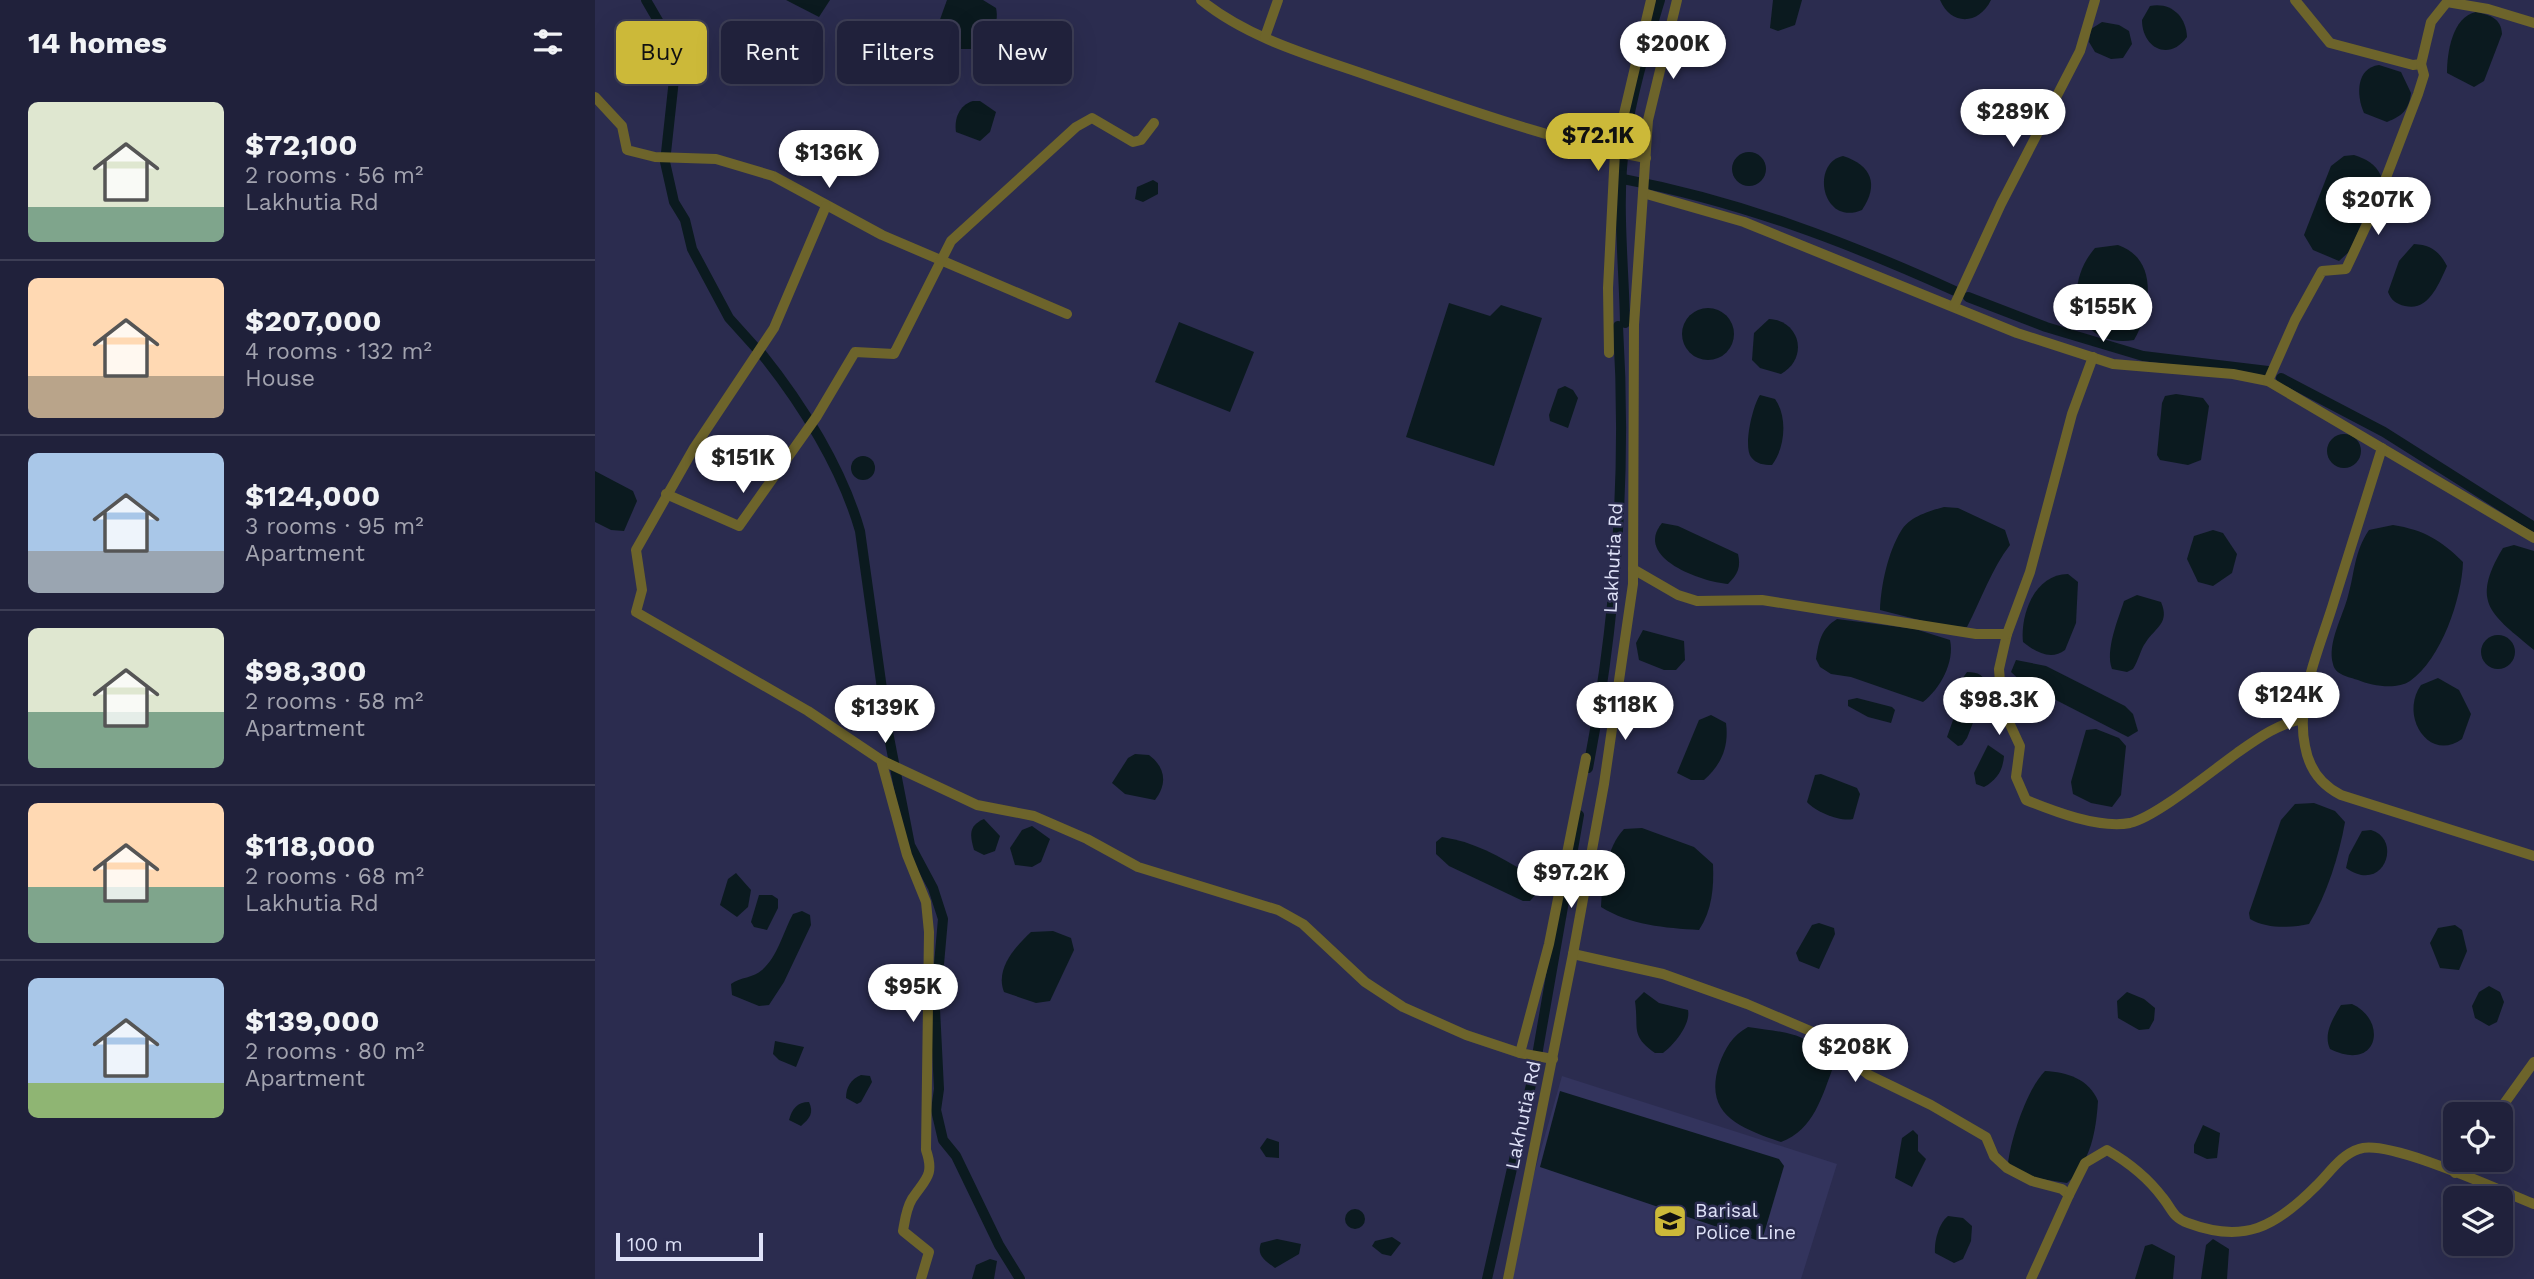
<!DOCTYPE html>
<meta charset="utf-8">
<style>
body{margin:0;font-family:"Work Sans",sans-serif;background:#282942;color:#f1f3f6;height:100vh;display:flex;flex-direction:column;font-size:26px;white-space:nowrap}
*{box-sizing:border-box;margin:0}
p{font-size:23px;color:#a2a3af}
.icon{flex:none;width:38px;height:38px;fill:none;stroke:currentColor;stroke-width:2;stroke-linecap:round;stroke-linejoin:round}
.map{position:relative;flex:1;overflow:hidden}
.drawer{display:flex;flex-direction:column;background:#20213b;width:595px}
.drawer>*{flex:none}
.hud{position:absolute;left:21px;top:21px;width:665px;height:63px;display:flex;gap:14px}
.tools{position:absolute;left:1848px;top:1102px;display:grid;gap:14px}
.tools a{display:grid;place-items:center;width:70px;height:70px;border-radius:10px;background:#20213b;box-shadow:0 7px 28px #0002,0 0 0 2px #3d3e55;font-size:35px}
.scale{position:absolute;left:21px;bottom:18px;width:147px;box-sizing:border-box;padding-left:7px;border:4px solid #dfe2f8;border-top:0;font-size:19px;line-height:24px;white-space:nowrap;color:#dfe2f8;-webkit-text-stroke:5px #2b2c4f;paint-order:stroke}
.price{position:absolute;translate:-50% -60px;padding:0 16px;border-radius:24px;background:#fff;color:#222;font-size:23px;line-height:46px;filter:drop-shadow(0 2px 4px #0008)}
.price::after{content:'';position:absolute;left:50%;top:42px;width:21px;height:16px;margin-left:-10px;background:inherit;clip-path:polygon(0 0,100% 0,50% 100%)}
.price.active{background:#ccb939;color:#111}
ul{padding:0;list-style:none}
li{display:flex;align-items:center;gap:21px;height:175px;padding:0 28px}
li+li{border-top:2px solid #3d3e55}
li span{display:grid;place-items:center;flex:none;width:196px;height:140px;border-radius:10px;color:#555}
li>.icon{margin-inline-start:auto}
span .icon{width:84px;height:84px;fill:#fffc;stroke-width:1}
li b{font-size:30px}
h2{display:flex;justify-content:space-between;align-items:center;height:84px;padding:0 28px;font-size:30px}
.chip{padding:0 24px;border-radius:10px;background:#20213b;box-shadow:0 7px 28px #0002,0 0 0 2px #3d3e55;font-size:24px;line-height:63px}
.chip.active{background:#ccb939;color:#111}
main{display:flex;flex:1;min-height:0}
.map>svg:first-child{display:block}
.built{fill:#33345d}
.water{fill:#0b1a1f}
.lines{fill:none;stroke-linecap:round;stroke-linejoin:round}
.canal{stroke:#0b1a1f;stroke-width:10}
.minor{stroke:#6d642b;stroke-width:10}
.labels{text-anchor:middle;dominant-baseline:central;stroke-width:5;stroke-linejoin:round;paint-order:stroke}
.street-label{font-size:19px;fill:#dfe2f8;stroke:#2b2c4f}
.poi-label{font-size:19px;fill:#dfe2f8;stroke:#2b2c4f;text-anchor:start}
</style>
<main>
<section class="drawer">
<h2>14 homes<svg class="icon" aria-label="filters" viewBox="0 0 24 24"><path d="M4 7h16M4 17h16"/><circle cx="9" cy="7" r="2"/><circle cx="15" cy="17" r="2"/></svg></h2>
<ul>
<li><span style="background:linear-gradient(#dfe7d0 75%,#7fa58c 0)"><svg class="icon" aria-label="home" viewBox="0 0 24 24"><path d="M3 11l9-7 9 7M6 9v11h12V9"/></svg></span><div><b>$72,100</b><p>2 rooms · 56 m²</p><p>Lakhutia Rd</p></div></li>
<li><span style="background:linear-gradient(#ffd9b3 70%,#b9a48a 0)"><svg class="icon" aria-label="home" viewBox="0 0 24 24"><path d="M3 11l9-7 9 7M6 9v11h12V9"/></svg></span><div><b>$207,000</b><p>4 rooms · 132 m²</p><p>House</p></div></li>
<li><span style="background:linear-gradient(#a9c7e8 70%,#9aa5b1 0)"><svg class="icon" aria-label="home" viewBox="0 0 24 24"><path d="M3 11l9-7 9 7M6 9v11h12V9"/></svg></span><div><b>$124,000</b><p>3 rooms · 95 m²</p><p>Apartment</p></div></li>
<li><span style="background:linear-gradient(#dfe7d0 60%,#7fa58c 0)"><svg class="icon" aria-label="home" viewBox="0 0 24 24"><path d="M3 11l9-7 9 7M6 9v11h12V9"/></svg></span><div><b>$98,300</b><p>2 rooms · 58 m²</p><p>Apartment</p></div></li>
<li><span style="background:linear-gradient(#ffd9b3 60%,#7fa58c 0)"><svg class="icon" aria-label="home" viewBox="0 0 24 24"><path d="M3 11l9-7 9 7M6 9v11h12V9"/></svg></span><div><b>$118,000</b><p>2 rooms · 68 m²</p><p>Lakhutia Rd</p></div></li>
<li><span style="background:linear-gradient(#a9c7e8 75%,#8fb573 0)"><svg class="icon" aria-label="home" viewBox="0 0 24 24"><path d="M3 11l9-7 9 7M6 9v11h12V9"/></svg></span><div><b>$139,000</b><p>2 rooms · 80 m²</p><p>Apartment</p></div></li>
</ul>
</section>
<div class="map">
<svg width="1939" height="1279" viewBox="0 0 1939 1279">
<rect width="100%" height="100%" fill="#2b2c4f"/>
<path class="built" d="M967,1076L1242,1164L1206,1279H909Z"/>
<g class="water">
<path d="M191,0H235L224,17Z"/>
<path d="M352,0H388L401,8C405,25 394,38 382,49H366L344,37L343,25Z"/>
<path d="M1178,0H1207L1200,25L1183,31L1175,28Z"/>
<path d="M1345,0H1396C1384,25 1356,26 1345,0Z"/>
<path d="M1555,6C1576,2 1591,16 1592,37C1574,62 1547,48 1547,20Z"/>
<path d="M1881,12C1895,15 1906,18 1907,34L1889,81L1879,87L1852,73C1852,53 1857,17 1881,12Z"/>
<path d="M1507,22L1524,25L1534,31L1537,44L1528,58L1516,59L1500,52L1494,42L1496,29Z"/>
<path d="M1784,65L1806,72L1816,93C1814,110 1807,116 1792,122L1769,113C1761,95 1761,68 1784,65Z"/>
<path d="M378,101H385L401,112L395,132L385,141L361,132C359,119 364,105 378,101Z"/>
<circle cx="1154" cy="169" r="17"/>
<path d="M1759,155C1771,159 1780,163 1786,176L1755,251L1744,261L1718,250L1709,235L1736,166L1749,156Z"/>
<path d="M1248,156C1277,165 1284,185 1267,210C1227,227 1215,163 1248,156Z"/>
<path d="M558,180L563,183V194L548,202L540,199L542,187Z"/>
<path d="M1819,244C1836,245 1844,251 1852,266C1844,284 1833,312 1810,306C1801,304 1796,300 1793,292L1804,261Z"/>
<path d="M1523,245C1564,259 1556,310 1539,340C1480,349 1466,287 1500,248Z"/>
<path d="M854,303L895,316L906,305L947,318L899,466L811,437Z"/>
<circle cx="1113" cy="334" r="26"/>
<path d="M1174,319C1204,320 1215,357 1186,374L1165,368L1157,360L1159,333Z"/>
<path d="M584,322L659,352L635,412L560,382Z"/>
<path d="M970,386L978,390L983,398L973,428L955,421L954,415L963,389Z"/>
<path d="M1581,394L1608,398L1614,406L1606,460L1593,465L1565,460L1562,455L1567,403L1570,396Z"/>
<path d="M1165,395L1180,399C1193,417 1190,448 1177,465C1169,465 1161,464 1156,457C1148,446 1158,405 1165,395Z"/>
<circle cx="1749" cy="451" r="17"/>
<circle cx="268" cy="468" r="12"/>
<path d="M0,471L38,491L42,501L29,531L16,530L0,522Z"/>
<path d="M1349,507L1363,508L1410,530L1415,545C1397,568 1386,600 1372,627L1348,626L1285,610C1286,585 1293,552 1306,531C1314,517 1334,511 1349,507Z"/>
<path d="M1067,523L1083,526L1143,554C1146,567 1143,574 1133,584C1107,582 1038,558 1067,523Z"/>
<path d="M1798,525C1829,530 1846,540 1868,562C1867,598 1846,660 1815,681C1802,690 1777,686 1763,680C1754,677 1740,675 1738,664C1732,643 1748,616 1753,596C1760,572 1759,552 1774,530Z"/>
<path d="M1618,530L1628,533L1642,554L1637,573L1618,586L1603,582L1592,559L1599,536Z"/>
<path d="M1919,545L1939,551V650C1898,615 1874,604 1908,548Z"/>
<path d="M1473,574L1483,582L1481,623L1470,650C1456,661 1440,652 1428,642C1425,614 1440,574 1473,574Z"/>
<path d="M1542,595L1566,602C1575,623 1561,627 1551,642C1545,650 1544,660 1538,669L1532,672L1517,669C1510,650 1523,620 1529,601Z"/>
<path d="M1242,619L1320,629L1355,640C1360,662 1345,689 1328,702L1256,677L1236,674L1225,667L1221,659C1224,641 1226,629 1242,619Z"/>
<path d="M1048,630L1089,641L1090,660L1081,670H1069L1044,660L1041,643Z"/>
<circle cx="1903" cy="652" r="17"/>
<path d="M1421,660L1451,666L1530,706L1538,714L1543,731L1533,737L1428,683L1416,672Z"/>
<path d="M1372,672C1383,672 1390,675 1392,687L1372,738L1367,745L1363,746L1352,737L1363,706L1365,682Z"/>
<path d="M1843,678L1864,690L1876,714L1867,739C1834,763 1804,716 1826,685Z"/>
<path d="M1262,698L1297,707L1300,710L1296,723L1273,717L1253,706V700Z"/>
<path d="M1116,715L1131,723C1134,746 1127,764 1109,780H1096L1082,773L1104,720Z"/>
<path d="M1501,729L1524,738L1531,746L1526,795L1517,807L1496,803L1478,794L1476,782L1491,730Z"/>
<path d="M1393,745L1409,756C1408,770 1402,780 1389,787L1381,784L1379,773Z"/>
<path d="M540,754L554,755C570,767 573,783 560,800L530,794L517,783L533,758Z"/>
<path d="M1226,774L1262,788L1265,794L1258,819C1245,822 1221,812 1212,802L1220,775Z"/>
<path d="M1719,803L1740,811L1750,822C1744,856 1732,894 1714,924C1696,928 1672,929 1655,919L1654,913L1686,820L1700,804Z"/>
<path d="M389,819L405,836L400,851L389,855L379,850C375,835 373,826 389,819Z"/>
<path d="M437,826L455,839L446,862L437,867L420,865L415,848L427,830Z"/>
<path d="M1047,828L1099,847L1118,864C1119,888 1117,910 1104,930C1070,928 1035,925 1006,907C1007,882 1011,848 1029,829Z"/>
<path d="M1776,830C1808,839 1789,895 1751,868L1754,855L1767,831Z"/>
<path d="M847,837C882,842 911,860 941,879L940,895L935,901H928L854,866L841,854V842Z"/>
<path d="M141,873L156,890L153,907L142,917L125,905L133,879Z"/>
<path d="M164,895H177L183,899V908L172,930L159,927L156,922Z"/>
<path d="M207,911L215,915L216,925L189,982L174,1005L164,1006L137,995L136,984C145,977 159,978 167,970C183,956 188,932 198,914Z"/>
<path d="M1224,923L1239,928L1240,934L1224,969L1204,961L1201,953L1217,925Z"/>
<path d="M1860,925L1867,930L1872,951L1864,970L1845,968L1835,943L1843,928Z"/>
<path d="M458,931L476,938L479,950L455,1001L441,1003L409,992C400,969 420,947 436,932Z"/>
<path d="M1894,986L1905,992L1909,1002L1902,1022L1894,1026L1880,1018L1877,1006L1884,992Z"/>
<path d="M1049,992L1064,1003L1093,1010C1096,1024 1079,1045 1068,1053H1060C1035,1035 1044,1030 1040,1001Z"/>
<path d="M1532,992L1549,999L1560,1008L1559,1020L1554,1029L1544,1030L1523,1018L1522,1001Z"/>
<path d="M1757,1004C1793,1020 1784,1073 1735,1049C1728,1034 1738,1018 1746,1005Z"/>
<path d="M1153,1027C1192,1033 1213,1031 1239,1065C1227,1096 1219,1130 1186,1142C1146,1128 1108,1115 1124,1065C1130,1048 1137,1036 1153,1027Z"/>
<path d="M180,1041L209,1047L201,1067L184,1060L178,1054Z"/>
<path d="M1450,1071C1472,1072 1494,1079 1503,1101C1501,1131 1496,1162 1472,1183L1434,1177L1413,1163C1416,1138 1432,1089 1450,1071Z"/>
<path d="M266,1075L275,1076L277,1082L266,1102L262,1104L251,1098C251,1087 256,1079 266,1075Z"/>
<path d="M965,1091L1184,1159L1189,1166L1168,1237L1161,1240L945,1167Z"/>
<path d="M214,1102C219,1113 215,1118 206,1126L194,1120C197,1109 202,1102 214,1102Z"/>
<path d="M1608,1125L1625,1133L1622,1158L1612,1159L1599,1153V1145Z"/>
<path d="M1318,1130L1323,1135V1151L1331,1159L1317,1187L1300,1178L1307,1138Z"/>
<path d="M672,1138L684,1142V1158L671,1157L665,1148Z"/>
<circle cx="760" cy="1219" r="10"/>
<path d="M1353,1216L1368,1218L1377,1226L1376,1241L1368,1259L1359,1263L1340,1253C1339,1241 1344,1223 1353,1216Z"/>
<path d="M797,1237L806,1243L796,1256L787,1254L777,1246L780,1241Z"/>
<path d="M682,1239L706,1244L704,1254L680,1268C671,1261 661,1256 666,1243Z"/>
<path d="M1618,1239L1634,1249L1632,1279H1606L1611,1245Z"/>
<path d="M1557,1244L1580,1256L1578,1279H1540L1550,1246Z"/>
<path d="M395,1259L402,1261L399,1279H377L381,1265Z"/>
</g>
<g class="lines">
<g class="canal">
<path d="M51,0L69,31L80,70L70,162L79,202L90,220L97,249L134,318L161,348"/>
<path d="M1028,179C1144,201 1252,242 1360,291"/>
<path d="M1373,297L1451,327L1548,356L1673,371"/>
<path d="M1030,323C1029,264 1021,200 1030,141C1037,93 1051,47 1065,0"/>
<path d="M166,353C207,404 247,468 265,531L293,732L315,845L338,888L348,919L340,1009L344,1089L341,1110L348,1140L361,1156L404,1245L425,1279"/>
<path d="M1686,378L1789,432L1939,527"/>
<path d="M993,768C1021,622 1032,474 1023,326"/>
<path d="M892,1279L940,1067L984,815"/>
</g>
<g class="minor">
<path d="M606,0C655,40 721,57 780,78C869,108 959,141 1051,158"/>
<path d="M1700,0L1735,43L1818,65L1826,64L1836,22L1852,2L1893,9L1939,23"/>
<path d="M670,37L683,0"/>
<path d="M0,97L27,126L32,150L60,157L121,159L178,176L287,235L472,314"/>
<path d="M1048,193L1149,222L1422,333L1518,364L1638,374L1673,381L1939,538"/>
<path d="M231,206L179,328L99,448L41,550L47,590L41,612L213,711L286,760L382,805L439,816L492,839L543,867L683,910L708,924L770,982L808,1007L871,1035L925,1053L958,1059"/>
<path d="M1359,306L1406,204L1485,51L1500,0"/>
<path d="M1014,353L1013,288L1020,152L1056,0"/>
<path d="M1498,357L1477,414L1435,572L1412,634L1404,669L1407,707L1425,746L1421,777L1431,800C1458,811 1504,829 1535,823C1561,817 1618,770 1642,753C1662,739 1684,723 1708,719"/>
<path d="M1673,381L1700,320L1727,271L1751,269L1779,209L1823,94L1829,75L1826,64"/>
<path d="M1787,448C1771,499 1755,550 1739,601C1726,645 1700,699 1710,746C1714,769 1726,785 1746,795L1939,856"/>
<path d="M71,494L144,526L222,416L260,352L299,354L356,241L481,127L497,118L538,142L546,140L559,123"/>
<path d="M1038,569L1083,595L1102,601L1167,600L1381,634H1412"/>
<path d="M286,760L312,855L331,902L334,932L331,1150C340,1176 330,1179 317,1199C311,1209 310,1220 308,1231L334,1252L326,1279"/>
<path d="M978,954L1068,974L1152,1004L1220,1033L1274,1075L1336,1105L1391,1137L1399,1156L1412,1168L1437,1181L1467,1189L1474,1195L1436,1279"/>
<path d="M925,1053L954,944L991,758"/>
<path d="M1901,1115L1939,1062"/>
<path d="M1860,1173L1869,1160"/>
<path d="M1474,1195L1490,1163L1512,1150C1533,1162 1553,1178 1568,1198C1577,1209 1578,1218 1593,1223C1649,1244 1680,1227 1720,1187C1734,1174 1745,1155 1764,1149C1792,1138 1906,1191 1939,1204"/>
<path d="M913,1279L978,954L1009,784L1038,584L1039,325L1053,120L1082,0"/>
</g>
</g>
<defs>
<g id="school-square" transform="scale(1.75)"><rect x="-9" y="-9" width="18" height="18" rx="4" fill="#ccb939" stroke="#2b2c4f"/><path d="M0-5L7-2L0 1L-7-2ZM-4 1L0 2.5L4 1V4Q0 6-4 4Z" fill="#111"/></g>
</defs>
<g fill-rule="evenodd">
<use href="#school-square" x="1075" y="1221"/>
</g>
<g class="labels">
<g class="street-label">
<text transform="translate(1018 558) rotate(-87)">Lakhutia Rd</text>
<text transform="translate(928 1115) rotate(-78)">Lakhutia Rd</text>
</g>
<g class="poi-label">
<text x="1100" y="1210">Barisal<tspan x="1100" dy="22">Police Line</tspan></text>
</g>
</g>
</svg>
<div class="tools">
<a><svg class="icon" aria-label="locate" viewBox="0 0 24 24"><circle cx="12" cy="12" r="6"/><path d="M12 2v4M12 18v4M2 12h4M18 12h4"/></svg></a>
<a><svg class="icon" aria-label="layers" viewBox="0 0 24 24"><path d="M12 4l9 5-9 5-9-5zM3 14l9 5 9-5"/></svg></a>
</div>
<div class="scale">100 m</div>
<b class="price" style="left:1078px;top:81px">$200K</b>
<b class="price" style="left:1418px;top:149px">$289K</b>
<b class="price active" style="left:1003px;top:173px">$72.1K</b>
<b class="price" style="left:234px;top:190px">$136K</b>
<b class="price" style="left:1783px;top:237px">$207K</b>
<b class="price" style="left:1508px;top:344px">$155K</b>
<b class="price" style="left:148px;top:495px">$151K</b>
<b class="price" style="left:1694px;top:732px">$124K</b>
<b class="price" style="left:1404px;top:737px">$98.3K</b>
<b class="price" style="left:1030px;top:742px">$118K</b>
<b class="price" style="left:290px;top:745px">$139K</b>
<b class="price" style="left:976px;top:910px">$97.2K</b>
<b class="price" style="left:318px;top:1024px">$95K</b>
<b class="price" style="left:1260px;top:1084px">$208K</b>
<div class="hud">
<a class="chip active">Buy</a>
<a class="chip">Rent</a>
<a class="chip">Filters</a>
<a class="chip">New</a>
</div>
</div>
</main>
